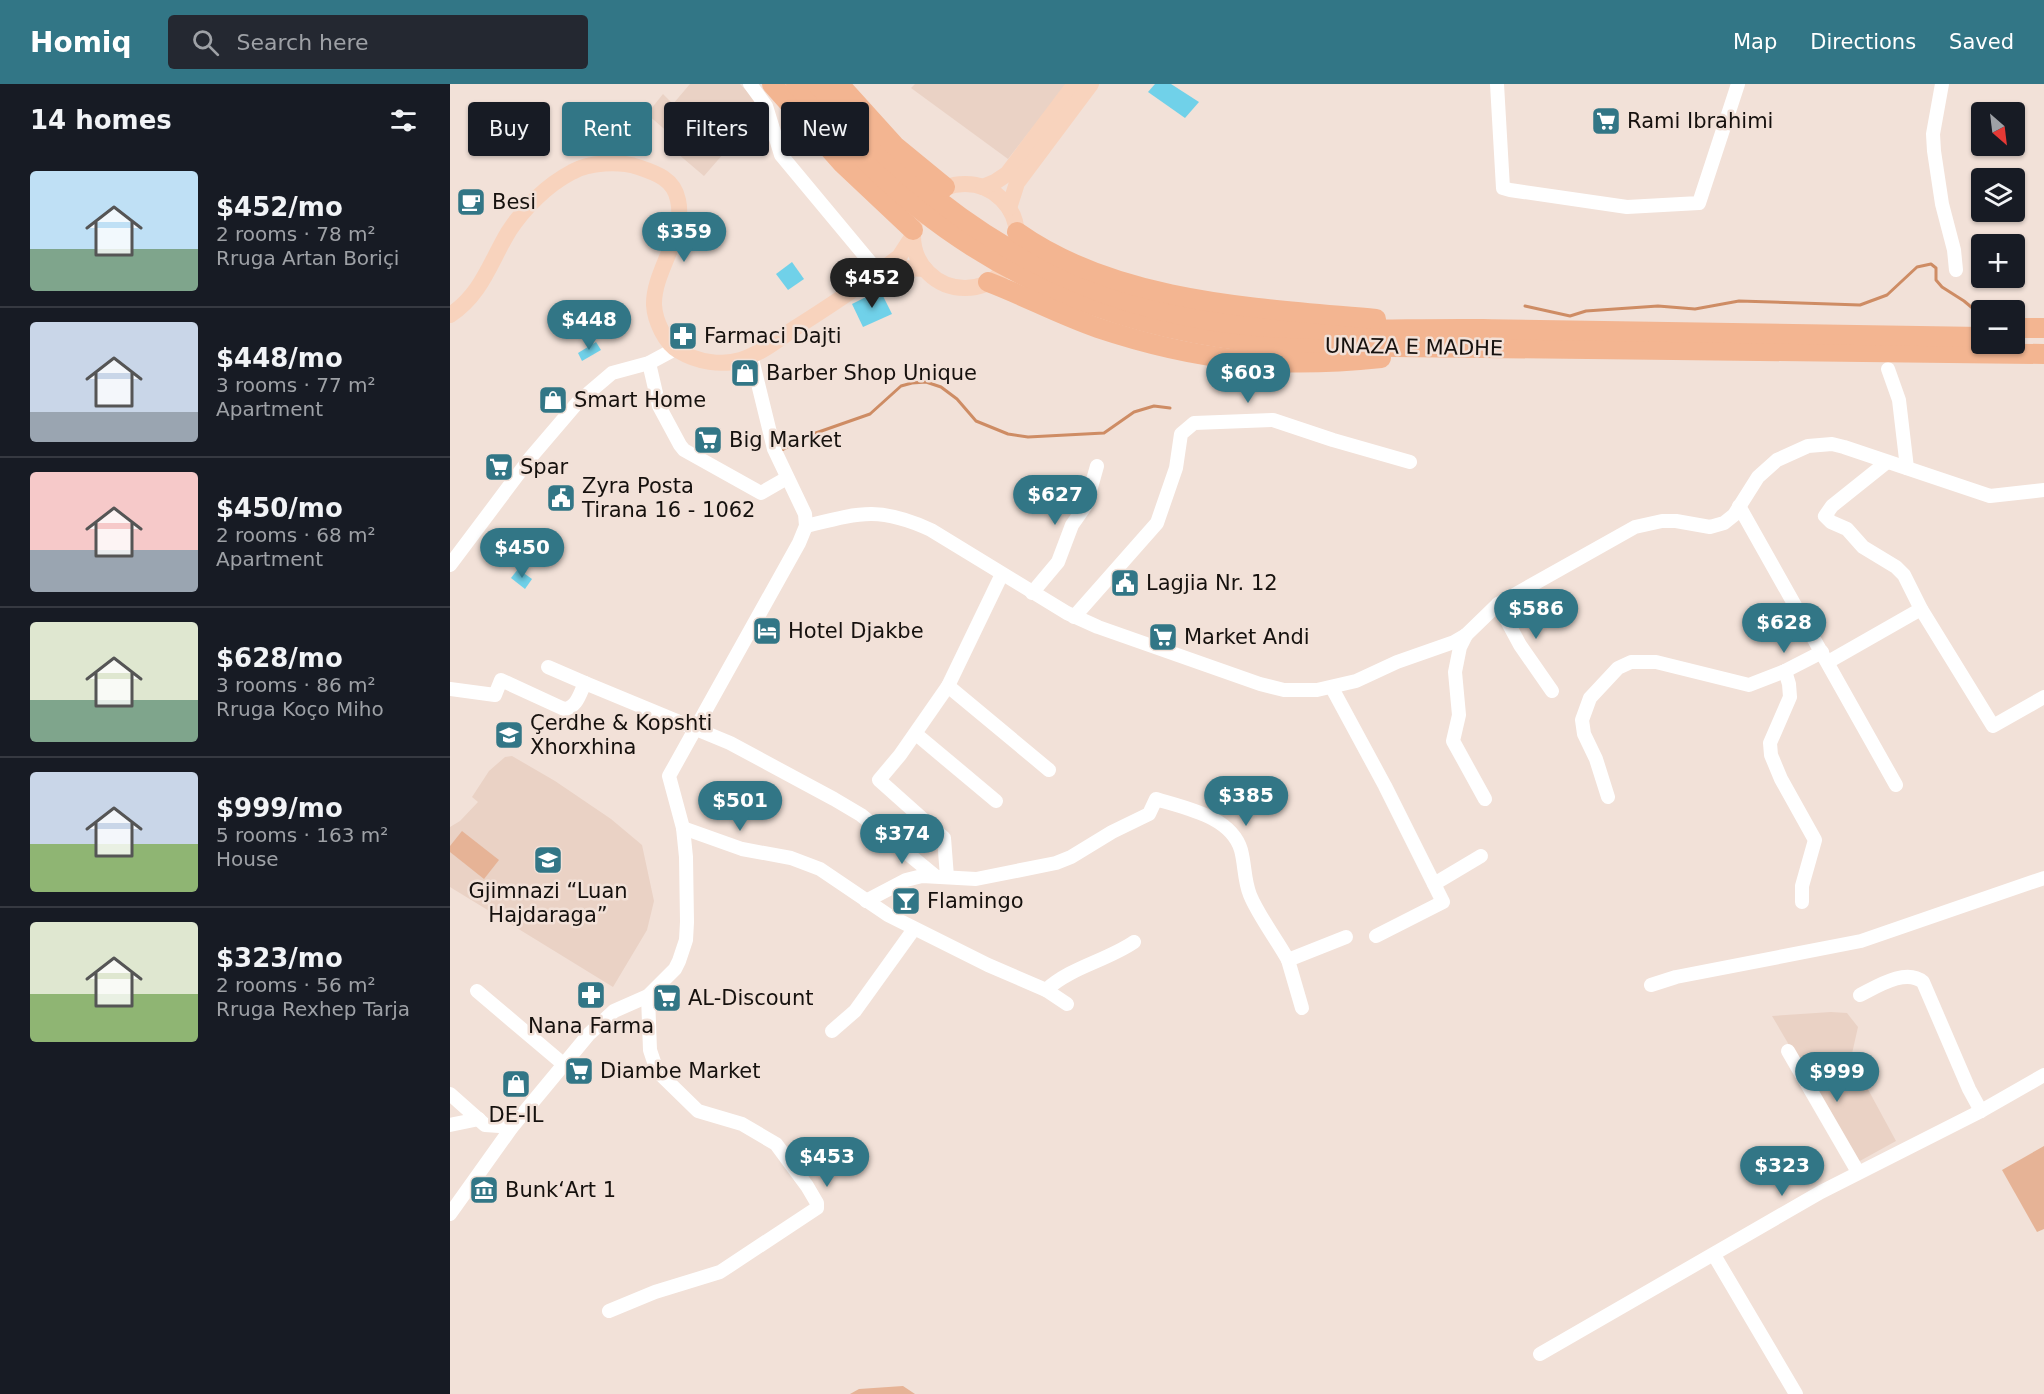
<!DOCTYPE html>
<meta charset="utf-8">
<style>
body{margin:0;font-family:"DejaVu Sans",sans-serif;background:#242831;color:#f1f3f6;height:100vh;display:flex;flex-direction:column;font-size:22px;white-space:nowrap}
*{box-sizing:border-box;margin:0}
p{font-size:20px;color:#9ea1a6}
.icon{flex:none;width:33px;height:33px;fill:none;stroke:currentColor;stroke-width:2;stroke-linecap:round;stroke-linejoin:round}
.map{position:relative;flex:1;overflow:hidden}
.side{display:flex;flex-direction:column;background:#171b24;width:450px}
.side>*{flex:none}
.top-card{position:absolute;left:18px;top:18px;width:570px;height:54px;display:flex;gap:12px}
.needle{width:39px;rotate:152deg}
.fabs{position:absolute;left:1521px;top:18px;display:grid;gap:12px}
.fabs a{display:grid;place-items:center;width:54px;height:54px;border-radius:6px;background:#171b24;box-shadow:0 2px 4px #0004;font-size:30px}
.price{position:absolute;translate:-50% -51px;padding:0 14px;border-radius:21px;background:#327686;color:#fff;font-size:20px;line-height:39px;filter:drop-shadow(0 2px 3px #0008)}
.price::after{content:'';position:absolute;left:50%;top:36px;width:18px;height:14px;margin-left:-9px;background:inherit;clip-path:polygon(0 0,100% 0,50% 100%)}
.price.on{background:#222;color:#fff}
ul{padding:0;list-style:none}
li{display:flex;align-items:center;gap:18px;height:150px;padding:0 30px}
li+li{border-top:2px solid #363941}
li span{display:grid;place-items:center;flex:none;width:168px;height:120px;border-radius:6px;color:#555}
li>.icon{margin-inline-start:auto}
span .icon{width:72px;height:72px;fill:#fffc;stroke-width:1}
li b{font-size:26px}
h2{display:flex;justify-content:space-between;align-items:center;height:72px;padding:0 30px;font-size:26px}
.pill{padding:0 21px;border-radius:6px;background:#171b24;box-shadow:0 2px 4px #0004;font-size:21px;line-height:54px}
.pill.on{background:#327686;color:#fff}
header{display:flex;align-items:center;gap:36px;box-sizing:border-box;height:84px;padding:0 30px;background:#327686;color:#fff}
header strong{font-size:28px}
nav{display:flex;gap:33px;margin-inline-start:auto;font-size:21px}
.search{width:420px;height:54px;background:#242831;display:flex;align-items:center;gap:15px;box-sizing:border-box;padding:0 21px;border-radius:6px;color:#9ea1a6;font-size:22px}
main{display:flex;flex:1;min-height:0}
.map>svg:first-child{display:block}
.built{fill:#ead2c5}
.green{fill:#e6b396}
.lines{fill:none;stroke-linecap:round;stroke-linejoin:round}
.stream{stroke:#ce8c64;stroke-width:3}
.building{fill:#70d1e9}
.minor{stroke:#fff;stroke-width:14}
.major{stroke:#f8d3bd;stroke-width:16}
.highway{stroke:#f3b591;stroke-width:20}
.labels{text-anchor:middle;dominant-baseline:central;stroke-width:5;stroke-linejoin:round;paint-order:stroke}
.poi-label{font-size:21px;fill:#16110e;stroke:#f2e1d8;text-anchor:start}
.street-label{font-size:21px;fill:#16110e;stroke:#f2e1d8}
</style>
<header>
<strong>Homiq</strong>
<div class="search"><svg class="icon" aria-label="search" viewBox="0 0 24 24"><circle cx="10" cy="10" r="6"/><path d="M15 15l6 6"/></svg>Search here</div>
<nav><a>Map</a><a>Directions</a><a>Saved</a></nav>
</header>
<main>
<section class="side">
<h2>14 homes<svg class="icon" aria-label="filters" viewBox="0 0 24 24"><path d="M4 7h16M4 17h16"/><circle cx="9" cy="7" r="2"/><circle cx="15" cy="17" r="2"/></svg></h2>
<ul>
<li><span style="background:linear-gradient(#bfe0f5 65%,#7fa58c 0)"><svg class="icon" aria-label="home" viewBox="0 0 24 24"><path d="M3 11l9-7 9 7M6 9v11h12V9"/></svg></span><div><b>$452/mo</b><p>2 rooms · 78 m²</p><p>Rruga Artan Boriçi</p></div></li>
<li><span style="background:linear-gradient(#c9d6e8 75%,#9aa5b1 0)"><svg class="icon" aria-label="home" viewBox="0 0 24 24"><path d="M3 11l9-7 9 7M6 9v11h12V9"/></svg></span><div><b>$448/mo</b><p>3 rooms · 77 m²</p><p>Apartment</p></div></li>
<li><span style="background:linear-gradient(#f6c9c9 65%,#9aa5b1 0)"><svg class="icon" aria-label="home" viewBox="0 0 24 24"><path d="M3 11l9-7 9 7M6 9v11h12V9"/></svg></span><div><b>$450/mo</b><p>2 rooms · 68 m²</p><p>Apartment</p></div></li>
<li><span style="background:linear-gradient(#dfe7d0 65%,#7fa58c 0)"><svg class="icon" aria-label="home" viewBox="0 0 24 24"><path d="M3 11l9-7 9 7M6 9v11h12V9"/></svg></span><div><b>$628/mo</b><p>3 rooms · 86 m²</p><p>Rruga Koço Miho</p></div></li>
<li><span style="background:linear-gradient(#c9d6e8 60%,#8fb573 0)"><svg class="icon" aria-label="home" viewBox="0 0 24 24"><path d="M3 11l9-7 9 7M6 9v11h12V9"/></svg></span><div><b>$999/mo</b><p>5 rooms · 163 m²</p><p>House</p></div></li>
<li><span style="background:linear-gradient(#dfe7d0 60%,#8fb573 0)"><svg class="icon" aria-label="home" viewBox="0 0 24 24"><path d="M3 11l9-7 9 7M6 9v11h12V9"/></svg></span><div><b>$323/mo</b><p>2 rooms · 56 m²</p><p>Rruga Rexhep Tarja</p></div></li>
</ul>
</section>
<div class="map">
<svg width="1594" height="1310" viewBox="0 0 1594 1310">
<rect width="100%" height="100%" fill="#f2e1d8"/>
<g class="built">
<path d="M240,0H290L313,24L254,92L214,58L220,50L197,30L213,10L223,20Z"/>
<path d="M465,0H617L558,75L461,4Z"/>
<path d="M62,672L105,697L161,735L192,761L204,817L197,846L163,903L0,803V743L10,737L28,718L22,713L39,687L55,673Z"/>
<path d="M1381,928L1397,929L1408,943L1401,974L1446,1057L1408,1078L1322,932Z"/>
</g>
<g class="green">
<path d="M12,747L49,776L34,795L0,768V762Z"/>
<path d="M1594,1062V1145L1587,1148L1552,1086Z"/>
<path d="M453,1302L465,1310H400L409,1305Z"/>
</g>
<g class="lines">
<g class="stream">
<path d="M1075,222L1120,232L1136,227L1208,222L1245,225L1289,217L1410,221L1437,211L1467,183L1481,180L1486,184V196L1492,203L1514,217L1532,232"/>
<path d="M330,367L360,351L420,330L451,302L462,299L476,298L491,303L507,315L526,337L558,350L578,353L654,349L684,328L704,322L720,324"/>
</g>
</g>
<g class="building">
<path d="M705,0H721L749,18L735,34L698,8Z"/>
<path d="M342,178L354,195L338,206L326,190Z"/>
<path d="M430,206L442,230L413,243L402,220Z"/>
<path d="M146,258L151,266L132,277L128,269Z"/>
<path d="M68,485L82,495L75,505L61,494Z"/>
</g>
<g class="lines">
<g class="minor">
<path d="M300,0L316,22L331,71L420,178L422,193"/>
<path d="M1047,0L1053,104L1060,106L1177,123L1249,119L1288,0"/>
<path d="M1492,0L1483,50L1484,67L1492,120L1504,166L1506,186"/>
<path d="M199,279L209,322L230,361L234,366L311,409L337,394"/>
<path d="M1438,285L1449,316L1457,384"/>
<path d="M1437,378L1382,422L1375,432L1381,438L1397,445L1413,463L1446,483L1454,491L1471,525L1543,642L1594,613"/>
<path d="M1289,422L1446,701"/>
<path d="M356,442C409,429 429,422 481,446L617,529L648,543L810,600L834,606H867L906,597L947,578L1004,558L1016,551L1048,520L1185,443L1212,437H1226L1260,443L1274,439L1284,431L1308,393L1327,376L1358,362L1382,360L1394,363L1540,412L1594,406"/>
<path d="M0,481L81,373L128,318L162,289L199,279L225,265"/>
<path d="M582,509L608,478L622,441L636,421L647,382"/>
<path d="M1048,520L1070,561L1102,607"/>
<path d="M624,533L707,439L726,384L731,350L744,339L823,336L883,356L960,378"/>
<path d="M1016,551L1010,563L1005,588L1009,631L1003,657L1035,715"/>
<path d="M1378,578L1471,525"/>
<path d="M98,583L135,599"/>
<path d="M1335,587L1339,600L1340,613L1320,659L1321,671L1331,695L1365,756L1352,802V818"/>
<path d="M498,602L599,686"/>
<path d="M882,604L935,702L993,818L926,852"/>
<path d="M0,605L45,611L51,596L114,625C127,624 130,609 135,599L280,659L384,715L411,731L485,792"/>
<path d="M466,650L546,717"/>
<path d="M1158,713L1146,675L1134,650L1132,636L1140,614L1168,584L1181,578H1206L1299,601L1335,587L1372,568"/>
<path d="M233,744L292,765L341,774L370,785L438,831L538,881L596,906L617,920"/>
<path d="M497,793L494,754L429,696L450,671L498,602L552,490"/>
<path d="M984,800L1031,772"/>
<path d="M416,817L456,796L472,792L526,795L606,779L621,773L662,748L699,730L706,715C734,724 781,732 791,766C795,781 794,796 800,811C808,831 827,856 838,876"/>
<path d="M1201,901L1226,893L1411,857L1594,794"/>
<path d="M596,906C621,883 656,877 684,858"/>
<path d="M27,907L112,979"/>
<path d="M1410,911C1428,902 1456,884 1473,898L1519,1005L1531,1027"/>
<path d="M852,924L838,876L896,853"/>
<path d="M382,947L405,927L464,845"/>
<path d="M1338,967L1408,1088"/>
<path d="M0,1010L35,1041L62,1043"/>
<path d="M0,1041L29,1035"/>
<path d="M0,1130L62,1043L139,950L164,927L198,912L225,885L229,877L236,856L237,838L236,773L233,744L219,692L349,459L356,442L355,430L324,365L301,271"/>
<path d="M1264,1171L1346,1310"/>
<path d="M159,1227L205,1208L270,1188L367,1124V1119L357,1102L326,1060L292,1040L248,1027L207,987L200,966L198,912"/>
<path d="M1090,1270L1371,1108L1531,1027L1594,991"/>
</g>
<g class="major">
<circle cx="515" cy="152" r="52"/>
<path d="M533,103L545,98L557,90L625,0"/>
<path d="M559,124L567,99L641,0"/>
<path d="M462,153L449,173L422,193L455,184L475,185"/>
<path d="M0,231C32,210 40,178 59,147C74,124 97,101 122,88C139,78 170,77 188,83C206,89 224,95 228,116C236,152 203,187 204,221C205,237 215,259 229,267C247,278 272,282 291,276C309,270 327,257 342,246C369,229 396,211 422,193"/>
</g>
<g class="highway">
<path d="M322,0L393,80L463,146"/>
<path d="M346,0C370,27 394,55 419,80C539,199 691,255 857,262L1594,270"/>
<path d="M367,0C483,133 615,223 796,241C875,249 953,244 1033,245C1199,248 1365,250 1532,253"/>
<path d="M389,0L445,62L495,103"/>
<path d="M567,148C667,219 807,224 926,235"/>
<path d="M538,198C575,212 610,231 648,244C747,277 827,285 931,274"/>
<path d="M1564,244H1594"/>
</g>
</g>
<defs>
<g id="supermarket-square" transform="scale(1.5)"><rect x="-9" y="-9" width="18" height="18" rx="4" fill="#327686" stroke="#f2e1d8"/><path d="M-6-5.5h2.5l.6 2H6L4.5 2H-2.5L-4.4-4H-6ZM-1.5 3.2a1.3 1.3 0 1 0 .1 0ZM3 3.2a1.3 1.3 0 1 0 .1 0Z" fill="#fff"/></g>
<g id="cafe-square" transform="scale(1.5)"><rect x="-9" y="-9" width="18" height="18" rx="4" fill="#327686" stroke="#f2e1d8"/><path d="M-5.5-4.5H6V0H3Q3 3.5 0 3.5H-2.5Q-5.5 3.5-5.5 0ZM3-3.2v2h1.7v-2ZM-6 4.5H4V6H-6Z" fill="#fff"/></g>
<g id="pharmacy-square" transform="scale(1.5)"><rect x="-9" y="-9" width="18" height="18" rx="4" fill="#327686" stroke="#f2e1d8"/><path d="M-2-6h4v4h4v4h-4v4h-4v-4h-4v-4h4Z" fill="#fff"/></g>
<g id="shop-square" transform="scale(1.5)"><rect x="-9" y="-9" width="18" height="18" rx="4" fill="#327686" stroke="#f2e1d8"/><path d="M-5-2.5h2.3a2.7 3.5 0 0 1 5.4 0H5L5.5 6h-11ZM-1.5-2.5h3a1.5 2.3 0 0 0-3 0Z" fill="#fff"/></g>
<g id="civic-square" transform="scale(1.5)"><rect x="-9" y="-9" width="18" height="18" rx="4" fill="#327686" stroke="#f2e1d8"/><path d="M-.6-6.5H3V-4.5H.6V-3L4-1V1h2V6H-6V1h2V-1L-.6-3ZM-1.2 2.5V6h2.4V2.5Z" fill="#fff"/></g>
<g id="hotel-square" transform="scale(1.5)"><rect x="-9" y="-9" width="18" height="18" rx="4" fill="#327686" stroke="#f2e1d8"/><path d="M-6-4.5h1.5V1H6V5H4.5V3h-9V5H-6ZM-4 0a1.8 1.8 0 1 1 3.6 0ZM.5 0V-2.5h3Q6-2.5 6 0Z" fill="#fff"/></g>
<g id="school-square" transform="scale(1.5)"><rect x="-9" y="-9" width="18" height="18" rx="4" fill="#327686" stroke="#f2e1d8"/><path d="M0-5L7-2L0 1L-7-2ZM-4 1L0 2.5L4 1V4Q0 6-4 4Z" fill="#fff"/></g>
<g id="bar-square" transform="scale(1.5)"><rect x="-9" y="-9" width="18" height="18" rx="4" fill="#327686" stroke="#f2e1d8"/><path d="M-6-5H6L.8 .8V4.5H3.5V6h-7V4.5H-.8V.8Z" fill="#fff"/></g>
<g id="museum-square" transform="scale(1.5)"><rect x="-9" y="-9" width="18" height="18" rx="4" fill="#327686" stroke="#f2e1d8"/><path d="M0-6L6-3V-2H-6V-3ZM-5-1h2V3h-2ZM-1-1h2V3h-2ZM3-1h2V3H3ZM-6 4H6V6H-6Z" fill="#fff"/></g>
</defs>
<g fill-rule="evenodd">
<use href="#supermarket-square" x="1156" y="37"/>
<use href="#cafe-square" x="21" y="118"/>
<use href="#pharmacy-square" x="233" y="252"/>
<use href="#shop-square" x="295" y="289"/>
<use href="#shop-square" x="103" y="316"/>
<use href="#supermarket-square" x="258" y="356"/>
<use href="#supermarket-square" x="49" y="383"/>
<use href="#civic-square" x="111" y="414"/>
<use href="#civic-square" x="675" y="499"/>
<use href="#hotel-square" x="317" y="547"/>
<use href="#supermarket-square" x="713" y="553"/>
<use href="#school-square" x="59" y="651"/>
<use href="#school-square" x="98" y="776"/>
<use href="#bar-square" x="456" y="817"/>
<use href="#pharmacy-square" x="141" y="911"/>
<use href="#supermarket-square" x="217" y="914"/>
<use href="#supermarket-square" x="129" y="987"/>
<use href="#shop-square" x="66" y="1000"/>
<use href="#museum-square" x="34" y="1106"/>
</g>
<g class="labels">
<g class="poi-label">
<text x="1177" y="37">Rami Ibrahimi</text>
<text x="42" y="118">Besi</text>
<text x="254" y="252">Farmaci Dajti</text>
<text x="316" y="289">Barber Shop Unique</text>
<text x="124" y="316">Smart Home</text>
<text x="279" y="356">Big Market</text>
<text x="70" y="383">Spar</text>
<text x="132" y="402">Zyra Posta<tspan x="132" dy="24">Tirana 16 - 1062</tspan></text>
<text x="696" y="499">Lagjia Nr. 12</text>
<text x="338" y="547">Hotel Djakbe</text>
<text x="734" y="553">Market Andi</text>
<text x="80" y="639">Çerdhe &amp; Kopshti<tspan x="80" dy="24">Xhorxhina</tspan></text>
<text x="98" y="807" text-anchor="middle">Gjimnazi “Luan<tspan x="98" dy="24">Hajdaraga”</tspan></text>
<text x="477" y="817">Flamingo</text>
<text x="238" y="914">AL-Discount</text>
<text x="141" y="942" text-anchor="middle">Nana Farma</text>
<text x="150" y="987">Diambe Market</text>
<text x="66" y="1031" text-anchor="middle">DE-IL</text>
<text x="55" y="1106">Bunk‘Art 1</text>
</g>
<g class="street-label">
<text transform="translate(964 263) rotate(1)">UNAZA E MADHE</text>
</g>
</g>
</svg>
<div class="fabs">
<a><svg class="needle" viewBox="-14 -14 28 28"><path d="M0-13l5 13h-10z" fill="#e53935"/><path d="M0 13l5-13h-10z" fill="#9ea1a6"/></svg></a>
<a><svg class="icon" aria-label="layers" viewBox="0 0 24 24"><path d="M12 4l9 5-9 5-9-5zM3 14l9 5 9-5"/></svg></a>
<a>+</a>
<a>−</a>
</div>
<b class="price" style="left:234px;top:179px">$359</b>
<b class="price on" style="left:422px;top:225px">$452</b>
<b class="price" style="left:139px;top:267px">$448</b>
<b class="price" style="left:798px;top:320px">$603</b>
<b class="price" style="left:605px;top:442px">$627</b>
<b class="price" style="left:72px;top:495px">$450</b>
<b class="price" style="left:1086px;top:556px">$586</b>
<b class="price" style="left:1334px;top:570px">$628</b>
<b class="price" style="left:796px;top:743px">$385</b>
<b class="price" style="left:290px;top:748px">$501</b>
<b class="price" style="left:452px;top:781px">$374</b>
<b class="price" style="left:1387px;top:1019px">$999</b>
<b class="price" style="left:377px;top:1104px">$453</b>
<b class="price" style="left:1332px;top:1113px">$323</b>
<div class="top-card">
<a class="pill">Buy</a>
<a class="pill on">Rent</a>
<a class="pill">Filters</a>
<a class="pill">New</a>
</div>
</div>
</main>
